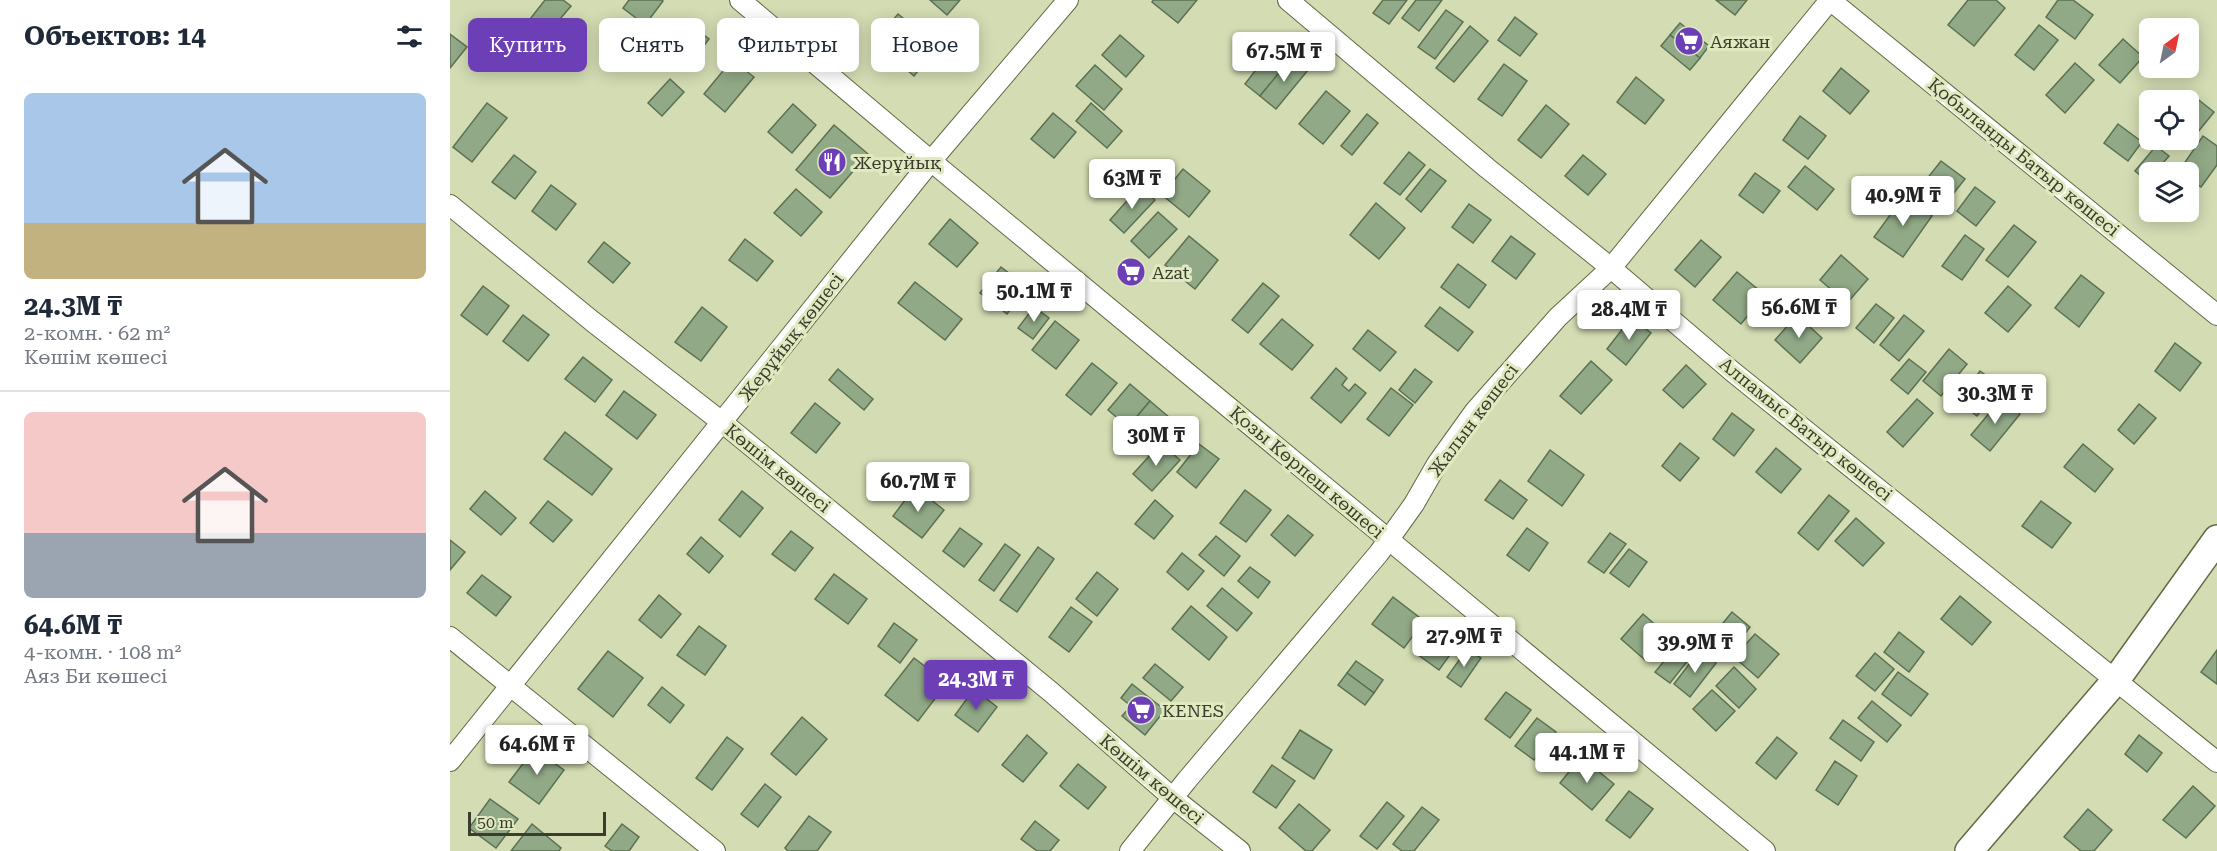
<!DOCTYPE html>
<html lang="ru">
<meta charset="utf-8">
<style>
body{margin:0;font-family:"Roboto Serif",serif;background:#f2f2f3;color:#1f2937;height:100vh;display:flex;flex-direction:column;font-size:22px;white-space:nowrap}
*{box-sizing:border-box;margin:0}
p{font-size:20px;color:#747a83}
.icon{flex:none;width:33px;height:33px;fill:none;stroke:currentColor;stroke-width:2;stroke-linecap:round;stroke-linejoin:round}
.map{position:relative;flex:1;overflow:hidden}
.sheet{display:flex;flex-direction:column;background:#fff;width:450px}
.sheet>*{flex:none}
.guide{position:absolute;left:18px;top:18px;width:570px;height:54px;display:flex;gap:12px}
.needle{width:39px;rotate:33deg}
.tools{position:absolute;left:1689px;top:18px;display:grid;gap:12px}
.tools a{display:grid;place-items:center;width:60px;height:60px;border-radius:9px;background:#fff;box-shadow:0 3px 15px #0003;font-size:30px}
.scale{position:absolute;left:18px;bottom:15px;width:138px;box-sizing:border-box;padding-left:6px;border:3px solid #3a3d2d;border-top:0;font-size:16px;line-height:21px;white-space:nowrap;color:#3a3d2d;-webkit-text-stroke:4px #e0e9c0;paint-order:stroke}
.price{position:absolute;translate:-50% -51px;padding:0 14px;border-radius:6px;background:#fff;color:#222;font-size:20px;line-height:39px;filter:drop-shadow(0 2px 3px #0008)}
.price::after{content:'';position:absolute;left:50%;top:36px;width:18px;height:14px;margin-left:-9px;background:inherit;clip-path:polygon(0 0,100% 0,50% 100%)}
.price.on{background:#6d3fb7;color:#fff}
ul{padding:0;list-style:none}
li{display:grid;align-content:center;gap:12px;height:318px;padding:0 24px}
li+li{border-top:2px solid #e0e1e3}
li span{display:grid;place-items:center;height:186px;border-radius:9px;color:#555}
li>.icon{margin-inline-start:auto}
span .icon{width:108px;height:108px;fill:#fffc;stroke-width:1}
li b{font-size:26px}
h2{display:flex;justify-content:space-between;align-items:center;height:72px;padding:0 24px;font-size:26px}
.pill{padding:0 21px;border-radius:9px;background:#fff;box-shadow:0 3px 15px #0003;font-size:21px;line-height:54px}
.pill.on{background:#6d3fb7;color:#fff}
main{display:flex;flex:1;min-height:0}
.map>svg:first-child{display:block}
.building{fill:#91a987;stroke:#5b7152;stroke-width:1.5}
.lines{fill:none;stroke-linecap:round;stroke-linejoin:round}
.minor-casing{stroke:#636a45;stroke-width:22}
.secondary-casing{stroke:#636a45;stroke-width:30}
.minor{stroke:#fff;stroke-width:20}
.secondary{stroke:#fff;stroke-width:27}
.labels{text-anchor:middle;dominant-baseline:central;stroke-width:6;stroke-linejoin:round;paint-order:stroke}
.poi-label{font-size:18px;fill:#3a3d2d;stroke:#e0e9c0;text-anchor:start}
.street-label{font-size:18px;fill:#3a3d2d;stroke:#e0e9c0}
</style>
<main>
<section class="sheet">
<h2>Объектов: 14<svg class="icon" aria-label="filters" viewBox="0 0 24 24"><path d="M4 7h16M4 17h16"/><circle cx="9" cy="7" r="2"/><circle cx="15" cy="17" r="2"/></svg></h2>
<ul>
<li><span style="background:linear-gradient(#a9c7e8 70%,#c2b280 0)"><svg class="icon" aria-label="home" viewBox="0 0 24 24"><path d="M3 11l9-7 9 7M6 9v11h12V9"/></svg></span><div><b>24.3M ₸</b><p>2-комн. · 62 m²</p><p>Көшім көшесі</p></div></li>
<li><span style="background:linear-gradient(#f6c9c9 65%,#9aa5b1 0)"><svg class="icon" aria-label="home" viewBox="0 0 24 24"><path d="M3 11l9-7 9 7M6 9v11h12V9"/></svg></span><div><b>64.6M ₸</b><p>4-комн. · 108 m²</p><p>Аяз Би көшесі</p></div></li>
</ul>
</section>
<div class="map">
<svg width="1767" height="851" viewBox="0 0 1767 851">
<rect width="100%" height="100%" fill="#d3dcb3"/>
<g class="building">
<path d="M95,0H113L121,6L94,38L76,24Z"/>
<path d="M179,0H212L213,1L195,25L173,8Z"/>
<path d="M480,0H510L497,15Z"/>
<path d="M703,0H747L728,23L702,2Z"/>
<path d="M933,0H957L939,24L923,13Z"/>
<path d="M966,0H992L969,31L952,18Z"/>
<path d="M1266,0H1297L1285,15Z"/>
<path d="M1518,0H1546L1555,8L1524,46L1498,25Z"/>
<path d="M1608,0H1623L1643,15L1625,39L1596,17Z"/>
<path d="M996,10L1013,22L985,59L968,47Z"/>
<path d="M448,14L468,30L444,59L424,42Z"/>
<path d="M1065,17L1087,34L1070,56L1048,40Z"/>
<path d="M235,21L259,39L237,68L213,50Z"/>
<path d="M1230,23L1259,46L1250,58L1220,35Z"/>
<path d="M1589,25L1608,40L1584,70L1565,55Z"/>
<path d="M1020,26L1038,41L1004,82L986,68Z"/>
<path d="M468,30L488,47L464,76L444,59Z"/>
<path d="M0,34L17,47L0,68Z"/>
<path d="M670,35L694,56L676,77L652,55Z"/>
<path d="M1220,35L1250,58L1240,70L1211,46Z"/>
<path d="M1673,39L1693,57L1670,83L1649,65Z"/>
<path d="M826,44L842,57L810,96L795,84Z"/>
<path d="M842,57L858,70L826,109L810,96Z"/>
<path d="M282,60L304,77L275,112L254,94Z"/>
<path d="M1625,63L1644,80L1615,113L1596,95Z"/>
<path d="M1054,64L1077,81L1052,116L1028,99Z"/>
<path d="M645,65L672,89L654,110L626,86Z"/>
<path d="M1391,68L1419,91L1400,114L1373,91Z"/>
<path d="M1186,77L1214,100L1195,124L1167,102Z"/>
<path d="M220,79L234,92L212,116L198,103Z"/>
<path d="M876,91L900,111L873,144L849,124Z"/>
<path d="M1745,97L1764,112L1739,143L1734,140H1738V105Z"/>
<path d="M37,103L57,118L22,162L3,147Z"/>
<path d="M641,103L672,131L657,148L626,121Z"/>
<path d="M343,104L366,125L342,153L318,132Z"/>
<path d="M1096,105L1119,124L1091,158L1068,140Z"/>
<path d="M603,113L626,132L604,158L581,139Z"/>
<path d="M917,114L928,123L902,155L891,146Z"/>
<path d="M1350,116L1376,136L1358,159L1333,140Z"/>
<path d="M1668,124L1692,142L1678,161L1654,143Z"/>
<path d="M384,125L418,154L380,198L346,170Z"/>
<path d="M1753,136L1767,146V165L1751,187L1738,178V172L1729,171Z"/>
<path d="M1706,146L1719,156L1705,172H1700L1698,182L1685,171Z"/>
<path d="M959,152L975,165L950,195L934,183Z"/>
<path d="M64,155L86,172L65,199L42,182Z"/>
<path d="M1133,155L1156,174L1138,195L1115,176Z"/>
<path d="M1491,161L1515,179L1496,203L1472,185Z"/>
<path d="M1355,166L1384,189L1367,210L1338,187Z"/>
<path d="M733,169L760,191L739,217L712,195Z"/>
<path d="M980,169L996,181L971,212L956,199Z"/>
<path d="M1305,173L1330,191L1313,213L1289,195Z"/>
<path d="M101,185L126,204L106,230L82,211Z"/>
<path d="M690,186L705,200L674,233L660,220Z"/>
<path d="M1525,187L1545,202L1526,226L1507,211Z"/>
<path d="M346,189L372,212L351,236L324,213Z"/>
<path d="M1454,196L1482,216L1453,257L1424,237Z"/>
<path d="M926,203L955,228L929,259L900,235Z"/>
<path d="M1019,204L1041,220L1023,243L1002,227Z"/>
<path d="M708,212L727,229L699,258L681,241Z"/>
<path d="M500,219L528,243L507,267L479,244Z"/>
<path d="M1564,225L1586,242L1558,277L1536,260Z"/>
<path d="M1515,235L1534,249L1512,280L1492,266Z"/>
<path d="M739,236L768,260L745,289L715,265Z"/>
<path d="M1061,236L1085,254L1066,279L1042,261Z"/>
<path d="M295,239L323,261L307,281L279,260Z"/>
<path d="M1251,240L1271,257L1245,287L1225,270Z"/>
<path d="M154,242L180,263L163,283L138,262Z"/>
<path d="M1391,255L1418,279L1397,303L1370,280Z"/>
<path d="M679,260L692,273L683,283L669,271Z"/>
<path d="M1008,264L1036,285L1019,308L991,287Z"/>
<path d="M551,267L578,288L557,314L530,293Z"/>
<path d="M1287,272L1315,295L1291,324L1263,300Z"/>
<path d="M1631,275L1654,293L1629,327L1605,308Z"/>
<path d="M465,282L512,319L495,340L448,303Z"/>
<path d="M813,283L829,296L798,333L782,320Z"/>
<path d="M33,286L59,306L37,335L11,315Z"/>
<path d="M1558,286L1581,305L1558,332L1535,313Z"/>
<path d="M1426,304L1444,318L1424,343L1406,328Z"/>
<path d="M252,307L277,327L251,361L225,342Z"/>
<path d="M584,307L599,318L583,339L568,328Z"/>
<path d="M990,307L1023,332L1008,351L975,326Z"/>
<path d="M73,315L99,335L78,361L53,341Z"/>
<path d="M1347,315L1372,338L1350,363L1325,340Z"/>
<path d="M1454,315L1474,331L1449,361L1430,345Z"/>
<path d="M1181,318L1201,333L1176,365L1157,349Z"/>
<path d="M832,319L863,345L842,370L810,344Z"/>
<path d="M605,321L629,340L606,369L582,350Z"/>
<path d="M918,330L946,352L930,371L903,349Z"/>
<path d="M1725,343L1751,363L1730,391L1705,371Z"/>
<path d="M1499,349L1517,364L1491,396L1473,381Z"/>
<path d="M133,357L162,380L145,402L115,379Z"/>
<path d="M1459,359L1476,372L1458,394L1441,380Z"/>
<path d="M1141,361L1162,380L1131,414L1110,396Z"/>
<path d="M642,363L667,383L641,415L616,395Z"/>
<path d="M1236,365L1256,384L1233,408L1213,390Z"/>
<path d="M886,368L897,378L892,385L899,391L905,384L916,393L891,423L861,398Z"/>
<path d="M388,369L423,399L414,410L379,380Z"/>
<path d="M965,369L982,382L965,403L949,390Z"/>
<path d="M1530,371L1550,386L1527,416L1507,401Z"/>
<path d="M680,384L700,401L678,427L658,410Z"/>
<path d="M941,388L963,405L939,436L917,419Z"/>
<path d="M174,391L206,415L187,439L156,415Z"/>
<path d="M1467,399L1483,413L1453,447L1437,432Z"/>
<path d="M1551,399L1570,414L1540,451L1521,435Z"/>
<path d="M700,401L720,418L698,444L678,427Z"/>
<path d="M365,403L390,423L366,453L341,433Z"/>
<path d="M1689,404L1706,418L1684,444L1668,430Z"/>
<path d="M1282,413L1304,430L1284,456L1263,439Z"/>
<path d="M115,432L162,469L142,495L94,459Z"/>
<path d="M711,443L730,460L702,491L683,474Z"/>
<path d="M1230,443L1249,458L1230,481L1212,466Z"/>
<path d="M749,444L769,459L746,488L727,472Z"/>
<path d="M1633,444L1663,469L1645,492L1614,467Z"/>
<path d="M1326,448L1351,469L1331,493L1306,472Z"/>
<path d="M1100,450L1134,475L1112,506L1078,481Z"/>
<path d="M1050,480L1077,500L1063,519L1035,500Z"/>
<path d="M465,487L494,510L472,538L443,516Z"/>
<path d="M795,490L821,510L796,542L770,523Z"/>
<path d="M35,491L66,518L51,535L20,509Z"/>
<path d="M292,491L313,508L290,537L269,520Z"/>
<path d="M1379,495L1399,511L1368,550L1348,533Z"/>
<path d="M705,500L723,516L704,539L685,524Z"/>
<path d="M98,501L122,520L103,542L80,523Z"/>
<path d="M1591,501L1621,523L1602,548L1572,526Z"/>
<path d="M838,515L863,535L845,556L821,535Z"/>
<path d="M1406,518L1434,543L1413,566L1385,541Z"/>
<path d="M510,528L532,544L514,567L493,551Z"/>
<path d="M1077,528L1098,543L1079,571L1057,555Z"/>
<path d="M341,531L363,548L345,571L322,554Z"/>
<path d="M1160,533L1176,544L1154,573L1138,562Z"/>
<path d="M766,536L790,556L774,576L749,555Z"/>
<path d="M251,537L273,556L259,573L237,554Z"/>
<path d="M0,540L15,552L0,570Z"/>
<path d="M555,544L570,555L544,591L529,580Z"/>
<path d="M588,547L604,559L567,612L550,600Z"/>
<path d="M1179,549L1197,562L1179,587L1160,573Z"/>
<path d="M732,553L754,571L738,590L717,572Z"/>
<path d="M800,567L820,582L808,598L788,581Z"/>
<path d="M647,572L668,589L647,616L626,599Z"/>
<path d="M384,574L417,599L398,624L365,599Z"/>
<path d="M32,575L61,597L46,616L17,593Z"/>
<path d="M772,588L802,613L787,631L757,606Z"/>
<path d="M209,595L231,614L211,638L189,620Z"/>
<path d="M1510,596L1541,622L1522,645L1491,619Z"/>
<path d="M943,597L974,621L954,648L922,624Z"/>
<path d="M741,606L777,637L759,660L722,629Z"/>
<path d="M621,607L642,622L619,652L599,637Z"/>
<path d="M1282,612L1300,627L1279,654L1260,639Z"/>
<path d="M1193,614L1217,635L1195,660L1171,639Z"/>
<path d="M444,623L467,640L450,663L428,646Z"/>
<path d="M249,626L276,646L255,675L227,655Z"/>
<path d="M985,629L1007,645L989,670L967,654Z"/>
<path d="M1449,632L1474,652L1459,672L1434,652Z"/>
<path d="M1305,634L1329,654L1308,678L1284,657Z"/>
<path d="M1229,643L1243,654L1220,683L1205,672Z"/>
<path d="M1017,649L1031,658L1011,687L997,677Z"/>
<path d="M1250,650L1266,663L1240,697L1224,684Z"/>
<path d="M1767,650V684L1751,672Z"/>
<path d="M158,651L193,678L163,717L128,689Z"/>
<path d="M1425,653L1444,669L1425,691L1406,676Z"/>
<path d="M464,658L497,683L468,721L435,695Z"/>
<path d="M906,661L933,680L924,693L897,673Z"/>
<path d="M705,664L733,687L721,701L693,678Z"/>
<path d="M1284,667L1306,689L1289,708L1266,686Z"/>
<path d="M1448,672L1478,694L1461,716L1432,694Z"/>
<path d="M897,673L924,693L915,705L888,685Z"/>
<path d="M682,684L715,710L695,735L672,716L681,706L671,698Z"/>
<path d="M212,687L234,705L220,723L198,705Z"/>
<path d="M524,689L547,707L528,732L505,715Z"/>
<path d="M1262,690L1285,711L1266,731L1243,709Z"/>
<path d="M1056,692L1081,710L1060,738L1035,719Z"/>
<path d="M1422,701L1451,725L1437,742L1408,718Z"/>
<path d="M352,717L377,739L346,775L321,754Z"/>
<path d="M1087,718L1106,732L1084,760L1065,746Z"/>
<path d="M1393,720L1424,742L1411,761L1380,738Z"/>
<path d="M850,730L882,750L864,779L832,758Z"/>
<path d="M577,735L597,753L573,782L552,765Z"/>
<path d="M1689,735L1712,753L1697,772L1675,754Z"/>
<path d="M277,737L293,749L262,790L246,778Z"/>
<path d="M1327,737L1347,753L1326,779L1306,763Z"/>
<path d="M84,749L114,770L89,804L59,782Z"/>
<path d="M1131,757L1164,784L1142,810L1110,783Z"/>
<path d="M1385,761L1407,776L1388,805L1366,790Z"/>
<path d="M628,764L656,787L638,809L610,786Z"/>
<path d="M822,765L845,781L826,808L803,792Z"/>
<path d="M315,784L331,797L308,827L291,814Z"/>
<path d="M1743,786L1765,806L1736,838L1713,820Z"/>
<path d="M1179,791L1203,809L1180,838L1156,820Z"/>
<path d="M40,799L68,819L46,848L19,828Z"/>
<path d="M937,802L954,816L927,849L910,836Z"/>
<path d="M849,804L880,830L862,851H856L829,828Z"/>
<path d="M972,807L989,820L964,851H952L943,844Z"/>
<path d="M1638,809L1662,830L1644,851H1631L1614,837Z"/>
<path d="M359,816L381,832L367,851H338L335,848Z"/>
<path d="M585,821L609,840L600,851H587L571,839Z"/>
<path d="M82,824L111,848L109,851H61Z"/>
<path d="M172,824L189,837L179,851H162L155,846Z"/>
</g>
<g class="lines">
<g class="minor-casing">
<g id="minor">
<path d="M290,0L481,161L1315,851"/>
<path d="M838,0L1037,168L1161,268L1283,372L1767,762"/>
<path d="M1380,0L1767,315"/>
<path d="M0,205L142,321L273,423L601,692L723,798L790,851"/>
<path d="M0,637L265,851"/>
<path d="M0,761L481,161L618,0"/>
<path d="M680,851L737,780L929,553L964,504L987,464L1025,411L1108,317L1161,268L1380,0"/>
</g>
</g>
<g class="secondary-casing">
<path id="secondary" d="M1519,851L1666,680L1767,539"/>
</g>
<use href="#minor" class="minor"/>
<use href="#secondary" class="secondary"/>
</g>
<defs>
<g id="supermarket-disc" transform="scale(1.5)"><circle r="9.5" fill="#6d3fb7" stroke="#e0e9c0"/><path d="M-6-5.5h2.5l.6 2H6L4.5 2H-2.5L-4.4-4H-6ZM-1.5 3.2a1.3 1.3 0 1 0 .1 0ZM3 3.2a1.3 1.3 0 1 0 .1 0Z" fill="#fff"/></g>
<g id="restaurant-disc" transform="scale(1.5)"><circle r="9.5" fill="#6d3fb7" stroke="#e0e9c0"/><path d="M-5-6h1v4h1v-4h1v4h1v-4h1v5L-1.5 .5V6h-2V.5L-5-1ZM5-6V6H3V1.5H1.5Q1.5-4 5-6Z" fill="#fff"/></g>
</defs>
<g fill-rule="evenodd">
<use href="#supermarket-disc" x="1239" y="41"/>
<use href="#restaurant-disc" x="382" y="162"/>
<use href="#supermarket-disc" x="681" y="272"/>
<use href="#supermarket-disc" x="691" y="710"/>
</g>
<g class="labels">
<g class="poi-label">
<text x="1260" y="41">Аяжан</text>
<text x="403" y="162">Жерұйық</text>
<text x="702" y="272">Azat</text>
<text x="712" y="710">KENES</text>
</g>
<g class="street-label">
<text transform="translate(1574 157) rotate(39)">Қобыланды Батыр көшесі</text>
<text transform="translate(341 337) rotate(-52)">Жерұйық көшесі</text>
<text transform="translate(1023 420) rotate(-53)">Жалын көшесі</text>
<text transform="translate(1356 429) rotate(39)">Алпамыс Батыр көшесі</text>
<text transform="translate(328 468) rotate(39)">Көшім көшесі</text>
<text transform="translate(857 472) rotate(40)">Қозы Көрпеш көшесі</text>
<text transform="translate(702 779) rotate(40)">Көшім көшесі</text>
</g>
</g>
</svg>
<div class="tools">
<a><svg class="needle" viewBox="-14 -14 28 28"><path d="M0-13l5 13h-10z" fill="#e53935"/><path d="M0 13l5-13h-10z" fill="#747a83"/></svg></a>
<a><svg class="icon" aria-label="locate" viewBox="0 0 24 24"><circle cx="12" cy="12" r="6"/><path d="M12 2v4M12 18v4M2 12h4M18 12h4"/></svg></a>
<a><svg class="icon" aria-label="layers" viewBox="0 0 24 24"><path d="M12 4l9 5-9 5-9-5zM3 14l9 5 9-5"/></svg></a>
</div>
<div class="scale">50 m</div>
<b class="price" style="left:834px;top:83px">67.5M ₸</b>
<b class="price" style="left:682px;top:210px">63M ₸</b>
<b class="price" style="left:1453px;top:227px">40.9M ₸</b>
<b class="price" style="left:584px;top:323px">50.1M ₸</b>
<b class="price" style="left:1349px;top:339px">56.6M ₸</b>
<b class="price" style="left:1179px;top:341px">28.4M ₸</b>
<b class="price" style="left:1545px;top:425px">30.3M ₸</b>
<b class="price" style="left:706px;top:467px">30M ₸</b>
<b class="price" style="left:468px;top:513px">60.7M ₸</b>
<b class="price" style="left:1014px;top:668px">27.9M ₸</b>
<b class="price" style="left:1245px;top:674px">39.9M ₸</b>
<b class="price on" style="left:526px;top:711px">24.3M ₸</b>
<b class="price" style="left:87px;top:776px">64.6M ₸</b>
<b class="price" style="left:1137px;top:784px">44.1M ₸</b>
<div class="guide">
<a class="pill on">Купить</a>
<a class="pill">Снять</a>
<a class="pill">Фильтры</a>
<a class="pill">Новое</a>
</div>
</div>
</main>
